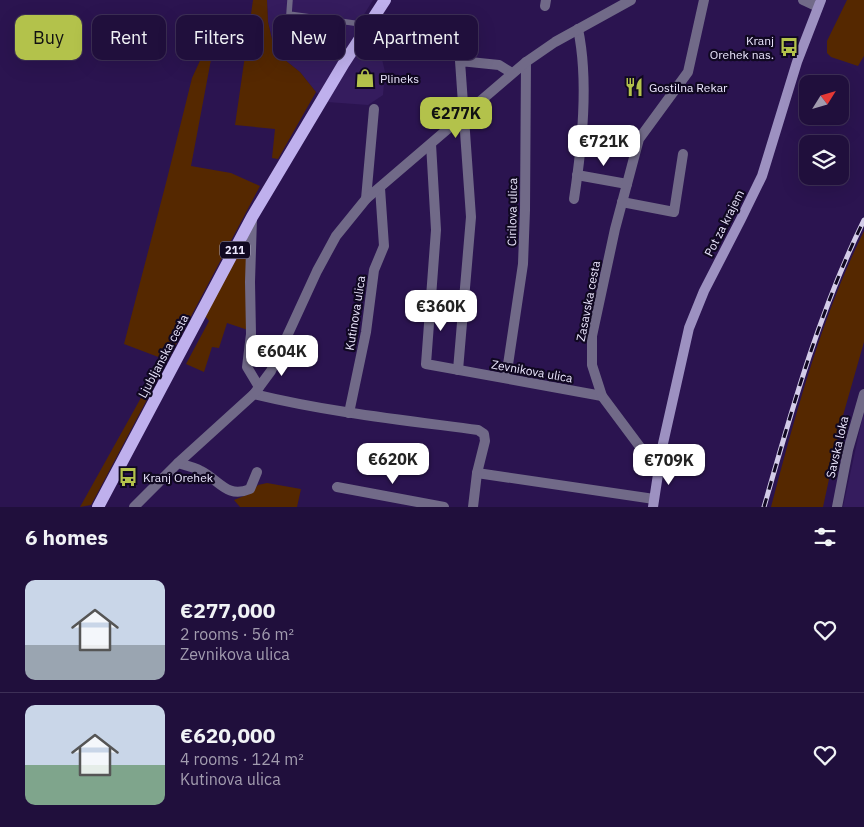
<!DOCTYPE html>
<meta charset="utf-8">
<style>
body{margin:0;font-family:"IBM Plex Sans",sans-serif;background:#2d1d47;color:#f1f3f6;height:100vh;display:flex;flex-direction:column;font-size:19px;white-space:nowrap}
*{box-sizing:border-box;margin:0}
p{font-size:16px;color:#a29caf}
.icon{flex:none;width:28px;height:28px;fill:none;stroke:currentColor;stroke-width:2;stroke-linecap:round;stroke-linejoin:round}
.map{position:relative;height:507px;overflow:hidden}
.panel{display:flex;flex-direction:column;background:#200f3c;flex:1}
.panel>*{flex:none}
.hud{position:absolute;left:15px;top:15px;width:500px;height:45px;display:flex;gap:10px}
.needle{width:32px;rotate:53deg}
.tools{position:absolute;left:799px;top:75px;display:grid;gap:10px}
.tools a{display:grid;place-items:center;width:50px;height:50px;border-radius:10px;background:#200f3c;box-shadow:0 5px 20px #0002,0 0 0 1px #3d2f56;font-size:25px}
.price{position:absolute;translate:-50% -42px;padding:0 11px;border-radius:10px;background:#fff;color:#222;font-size:16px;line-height:32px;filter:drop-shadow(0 1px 2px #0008)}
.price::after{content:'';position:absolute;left:50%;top:30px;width:15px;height:11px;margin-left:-8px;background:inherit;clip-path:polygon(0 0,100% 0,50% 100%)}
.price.selected{background:#b3c24b;color:#111}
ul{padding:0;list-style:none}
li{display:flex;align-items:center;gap:15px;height:125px;padding:0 25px}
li+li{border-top:1px solid #3d2f56}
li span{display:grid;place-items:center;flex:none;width:140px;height:100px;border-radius:10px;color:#555}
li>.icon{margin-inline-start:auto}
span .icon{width:60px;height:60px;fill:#fffc;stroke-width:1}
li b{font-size:21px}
h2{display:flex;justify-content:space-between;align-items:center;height:60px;padding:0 25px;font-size:21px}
.tag{padding:0 18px;border-radius:10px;background:#200f3c;box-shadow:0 5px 20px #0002,0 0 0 1px #3d2f56;font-size:18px;line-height:45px}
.tag.selected{background:#b3c24b;color:#111}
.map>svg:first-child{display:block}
.built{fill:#351c5e}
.green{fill:#552800}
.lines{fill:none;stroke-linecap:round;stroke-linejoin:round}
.lane{stroke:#716a88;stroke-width:5.5}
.street{stroke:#716a88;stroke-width:10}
.secondary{stroke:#9d91c1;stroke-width:10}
.primary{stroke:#bfb0ed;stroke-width:12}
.rail-casing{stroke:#d3cce8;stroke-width:5}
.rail{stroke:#100821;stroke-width:3;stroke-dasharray:9;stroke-linecap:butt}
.labels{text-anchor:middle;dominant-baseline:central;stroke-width:4.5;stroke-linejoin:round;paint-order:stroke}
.shield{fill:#100821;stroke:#aaa4bc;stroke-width:1}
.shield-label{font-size:11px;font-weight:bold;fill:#ece7fe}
.poi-label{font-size:12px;fill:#ece7fe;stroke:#100821;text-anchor:start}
.street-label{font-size:12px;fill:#ece7fe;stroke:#100821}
</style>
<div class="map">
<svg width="864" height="507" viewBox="0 0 864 507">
<rect width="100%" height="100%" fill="#2b1450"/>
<g class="built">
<path d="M267,0H373L363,16L374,25L385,72L383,95L368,105L327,102L316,92L300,72L285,60L274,48L268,22Z"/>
<path d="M864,414V507H843L861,424Z"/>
</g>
<g class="green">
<path d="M253,0H267L268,22L274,48L285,60L300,72L316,92L278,159L272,158L275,129L235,125Z"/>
<path d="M847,0H864V56L858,66L831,57L827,53V41Z"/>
<path d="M308,23L317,24L316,50H312L305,42L304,28L308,26Z"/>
<path d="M213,38V49L191,166L231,173L260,186L98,492L91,505L80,507L152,378L161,358L124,344L167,179L192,78L210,39Z"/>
<path d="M864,231V342L842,419L823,507H771C796,413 821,318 864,231Z"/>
<path d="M246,241L248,242V330L227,323L219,348L212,347L204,372L186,364L209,321L205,316Z"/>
<path d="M267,483L301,489L297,507H240L234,500L249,494L258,485Z"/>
</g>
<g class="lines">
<path class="lane" d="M290,0L289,14L368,25"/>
<g class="street">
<path d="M803,0L818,7"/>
<path d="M545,6L546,0"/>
<path d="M431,144L436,230L426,364L602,396"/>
<path d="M577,175L627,184"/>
<path d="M366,199L374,109"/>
<path d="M574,199C582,146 589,81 578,29"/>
<path d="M622,202L674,212L683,154"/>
<path d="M252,218L250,282L251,334L247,367L259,387"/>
<path d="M458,370L471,217L460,61L499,65L512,73"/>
<path d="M506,378L523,264L525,210L526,62"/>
<path d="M254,394C328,412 403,420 478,430L484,434L485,441L477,473L473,507"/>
<path d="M349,413L366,332L374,270L384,246L380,188"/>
<path d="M660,461L654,459L643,451L602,396L592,365V336L615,229L639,139L688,72L704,0"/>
<path d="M178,463C185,465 194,467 201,471C219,480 227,499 250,489L257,472"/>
<path d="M477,473L654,499"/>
<path d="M337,487L444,507"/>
<path d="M134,507L178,463L254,394L271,371L317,271L336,236L366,199L526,62L555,42L631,0"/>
<path d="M837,507L848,450L864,394"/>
</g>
<path class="secondary" d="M653,507L662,448L689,328L704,291L741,219L762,176L797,62L821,0"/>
<path class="primary" d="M98,507L252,217L344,63L385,0"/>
<g class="rail-casing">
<path id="rail" d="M764,507C792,409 819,312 864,220"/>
</g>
<use href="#rail" class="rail"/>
</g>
<defs>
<g id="bus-bare" transform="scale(1.5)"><path d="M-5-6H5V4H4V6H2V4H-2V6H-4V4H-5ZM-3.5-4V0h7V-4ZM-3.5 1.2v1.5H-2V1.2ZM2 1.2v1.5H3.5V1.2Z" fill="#b3c24b" stroke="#100821" stroke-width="2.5" paint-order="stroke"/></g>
<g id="shop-bare" transform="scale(1.5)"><path d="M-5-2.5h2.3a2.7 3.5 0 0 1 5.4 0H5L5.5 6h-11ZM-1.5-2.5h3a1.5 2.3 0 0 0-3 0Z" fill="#b3c24b" stroke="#100821" stroke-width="2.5" paint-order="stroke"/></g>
<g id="restaurant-bare" transform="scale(1.5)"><path d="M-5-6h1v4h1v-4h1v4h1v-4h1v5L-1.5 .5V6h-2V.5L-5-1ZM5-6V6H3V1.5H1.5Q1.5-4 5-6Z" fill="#b3c24b" stroke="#100821" stroke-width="2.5" paint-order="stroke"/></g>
</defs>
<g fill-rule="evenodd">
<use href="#bus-bare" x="789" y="47"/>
<use href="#shop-bare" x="365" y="78"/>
<use href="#restaurant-bare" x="634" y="87"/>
<use href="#bus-bare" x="128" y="477"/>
</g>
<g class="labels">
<rect class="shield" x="220" y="241.5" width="30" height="17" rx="4"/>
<g class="shield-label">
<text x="235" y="250">211</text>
</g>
<g class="poi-label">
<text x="774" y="40" text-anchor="end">Kranj<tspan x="774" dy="14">Orehek nas.</tspan></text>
<text x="380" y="78">Plineks</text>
<text x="649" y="87">Gostilna Rekar</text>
<text x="143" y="477">Kranj Orehek</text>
</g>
<g class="street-label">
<text transform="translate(512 212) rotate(-89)">Cirilova ulica</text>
<text transform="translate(724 223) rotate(-63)">Pot za krajem</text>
<text transform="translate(588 301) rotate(-79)">Zasavska cesta</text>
<text transform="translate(355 313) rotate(-81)">Kutinova ulica</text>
<text transform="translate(163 356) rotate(-62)">Ljubljanska cesta</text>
<text transform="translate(532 371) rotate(10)">Zevnikova ulica</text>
<text transform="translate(837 447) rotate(-77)">Savska loka</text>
</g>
</g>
</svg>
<div class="tools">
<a><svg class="needle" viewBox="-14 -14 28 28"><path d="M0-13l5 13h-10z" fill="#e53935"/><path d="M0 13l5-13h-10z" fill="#a29caf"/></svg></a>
<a><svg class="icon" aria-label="layers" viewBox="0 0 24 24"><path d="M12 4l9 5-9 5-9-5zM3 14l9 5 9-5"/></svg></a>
</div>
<b class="price selected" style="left:456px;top:139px">€277K</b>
<b class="price" style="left:604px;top:167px">€721K</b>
<b class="price" style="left:441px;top:332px">€360K</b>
<b class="price" style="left:282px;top:377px">€604K</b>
<b class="price" style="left:393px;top:485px">€620K</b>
<b class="price" style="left:669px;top:486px">€709K</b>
<div class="hud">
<a class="tag selected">Buy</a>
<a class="tag">Rent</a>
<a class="tag">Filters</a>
<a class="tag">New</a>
<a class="tag">Apartment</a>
</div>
</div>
<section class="panel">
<h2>6 homes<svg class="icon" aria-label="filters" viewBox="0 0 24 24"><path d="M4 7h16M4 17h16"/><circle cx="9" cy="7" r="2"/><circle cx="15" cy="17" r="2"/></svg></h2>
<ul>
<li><span style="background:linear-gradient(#c9d6e8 65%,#9aa5b1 0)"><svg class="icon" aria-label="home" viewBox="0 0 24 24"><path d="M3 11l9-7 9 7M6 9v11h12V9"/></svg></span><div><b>€277,000</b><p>2 rooms · 56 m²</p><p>Zevnikova ulica</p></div><svg class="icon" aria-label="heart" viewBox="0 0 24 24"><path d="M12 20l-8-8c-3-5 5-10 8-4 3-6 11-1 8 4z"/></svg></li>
<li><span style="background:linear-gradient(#c9d6e8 60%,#7fa58c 0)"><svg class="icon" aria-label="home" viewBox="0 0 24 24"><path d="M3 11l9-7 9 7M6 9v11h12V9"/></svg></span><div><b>€620,000</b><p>4 rooms · 124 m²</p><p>Kutinova ulica</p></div><svg class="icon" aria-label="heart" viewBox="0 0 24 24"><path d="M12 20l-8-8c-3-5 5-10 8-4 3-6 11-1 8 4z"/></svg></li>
</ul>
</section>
